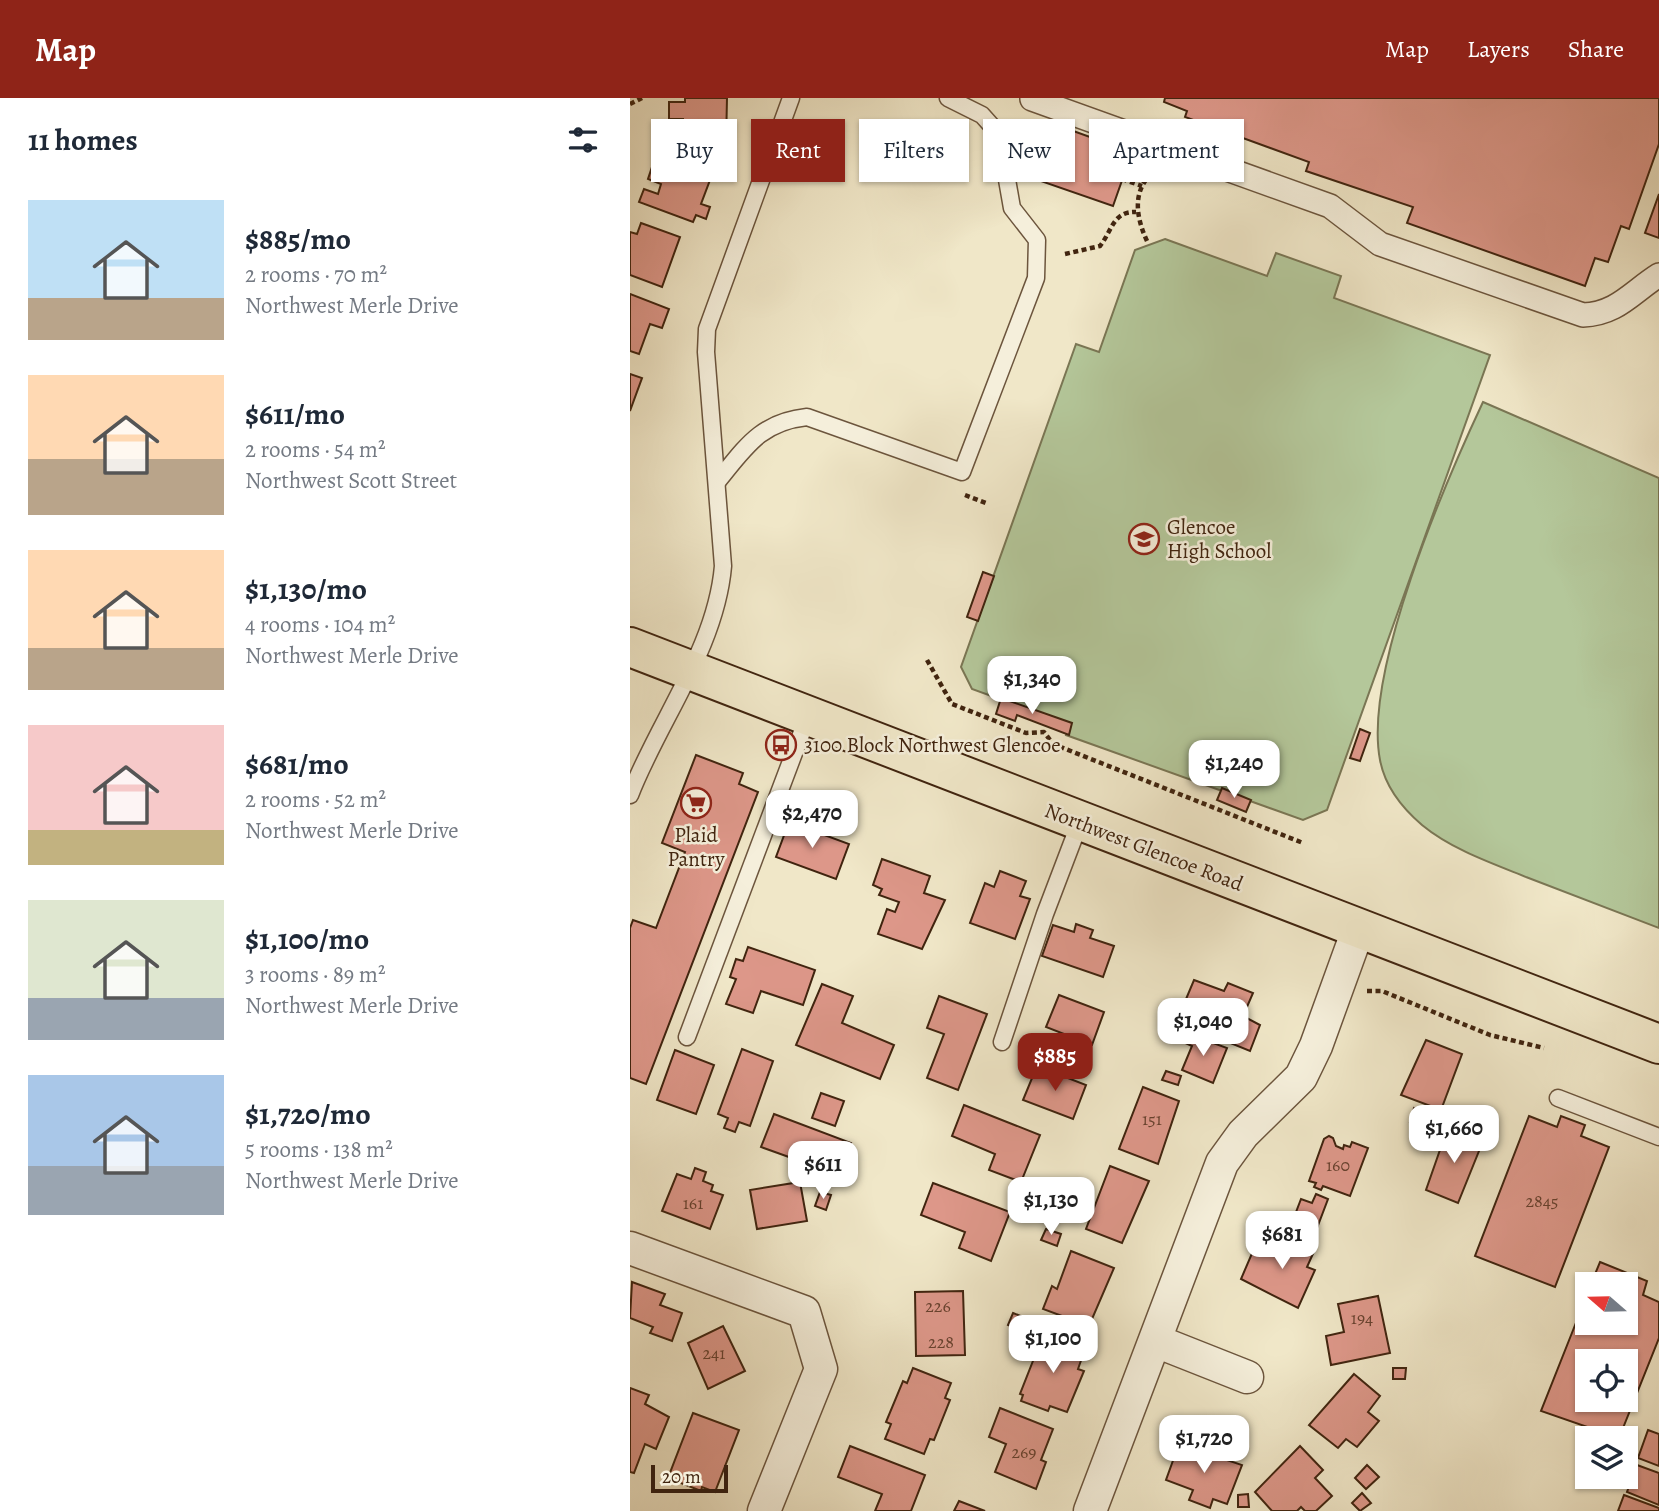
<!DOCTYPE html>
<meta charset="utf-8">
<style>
body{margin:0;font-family:Alegreya,serif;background:#f2f2f3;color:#1f2937;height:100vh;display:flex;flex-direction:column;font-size:26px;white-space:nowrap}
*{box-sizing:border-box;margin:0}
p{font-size:23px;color:#747a83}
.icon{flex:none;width:38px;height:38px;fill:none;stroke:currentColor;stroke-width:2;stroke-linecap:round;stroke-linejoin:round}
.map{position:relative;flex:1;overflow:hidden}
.drawer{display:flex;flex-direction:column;background:#fff;width:630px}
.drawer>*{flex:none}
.guide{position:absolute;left:21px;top:21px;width:665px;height:63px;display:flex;gap:14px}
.needle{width:46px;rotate:290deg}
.fabs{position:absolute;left:945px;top:1174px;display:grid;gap:14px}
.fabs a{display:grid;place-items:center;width:63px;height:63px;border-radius:0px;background:#fff;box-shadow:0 2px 5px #0004;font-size:35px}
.scale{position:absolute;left:21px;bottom:18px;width:77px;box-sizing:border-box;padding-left:7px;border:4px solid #40240f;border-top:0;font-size:19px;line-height:24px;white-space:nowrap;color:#40240f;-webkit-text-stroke:5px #f5efdb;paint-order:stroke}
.price{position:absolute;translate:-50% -60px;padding:0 16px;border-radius:14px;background:#fff;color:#222;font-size:23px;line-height:46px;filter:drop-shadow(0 2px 4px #0008)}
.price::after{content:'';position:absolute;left:50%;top:42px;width:21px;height:16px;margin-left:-10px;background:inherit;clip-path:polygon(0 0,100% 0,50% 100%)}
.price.on{background:#8f2418;color:#fff}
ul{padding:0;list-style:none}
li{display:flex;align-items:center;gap:21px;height:175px;padding:0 28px}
li span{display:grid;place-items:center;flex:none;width:196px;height:140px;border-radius:0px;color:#555}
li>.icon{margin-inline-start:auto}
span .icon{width:84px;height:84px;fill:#fffc;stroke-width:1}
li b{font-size:30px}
h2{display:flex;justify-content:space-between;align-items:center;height:84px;padding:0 28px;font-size:30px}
.pill{padding:0 24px;border-radius:0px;background:#fff;box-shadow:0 2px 5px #0004;font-size:24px;line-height:63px}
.pill.on{background:#8f2418;color:#fff}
header{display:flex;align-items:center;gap:42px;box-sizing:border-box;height:98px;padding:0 35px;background:#8f2418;color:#fff}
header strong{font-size:33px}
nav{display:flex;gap:38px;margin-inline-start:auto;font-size:24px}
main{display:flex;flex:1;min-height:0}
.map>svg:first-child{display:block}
.green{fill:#b4c79a;stroke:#7a7654;stroke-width:2}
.building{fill:#dd9789;stroke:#40240f;stroke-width:2;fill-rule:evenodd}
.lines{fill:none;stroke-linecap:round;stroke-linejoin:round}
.service-casing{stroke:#6c553d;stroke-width:19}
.pedestrian-casing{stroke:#6c553d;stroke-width:26}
.minor-casing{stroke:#6c553d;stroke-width:35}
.primary-casing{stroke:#40240f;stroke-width:42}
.path{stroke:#40240f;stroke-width:4.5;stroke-dasharray:5 3.5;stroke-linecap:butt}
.service{stroke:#f5efdb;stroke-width:16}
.pedestrian{stroke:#f5efdb;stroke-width:23}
.minor{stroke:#f5efdb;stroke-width:32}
.primary{stroke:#f0e7c8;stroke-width:38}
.labels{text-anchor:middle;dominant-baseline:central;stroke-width:5;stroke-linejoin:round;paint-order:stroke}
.number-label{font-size:18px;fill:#67412e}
.poi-label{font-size:21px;fill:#40240f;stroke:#f5efdb;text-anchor:start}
.street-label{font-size:21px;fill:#40240f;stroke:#f5efdb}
</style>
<header>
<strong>Map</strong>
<nav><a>Map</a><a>Layers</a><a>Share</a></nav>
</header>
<main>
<section class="drawer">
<h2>11 homes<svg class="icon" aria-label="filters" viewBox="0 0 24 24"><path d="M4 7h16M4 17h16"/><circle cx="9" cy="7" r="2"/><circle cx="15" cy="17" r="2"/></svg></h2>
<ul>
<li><span style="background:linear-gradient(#bfe0f5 70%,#b9a48a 0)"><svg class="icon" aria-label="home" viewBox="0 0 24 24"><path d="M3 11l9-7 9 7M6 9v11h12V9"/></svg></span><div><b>$885/mo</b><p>2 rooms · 70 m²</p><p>Northwest Merle Drive</p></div></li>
<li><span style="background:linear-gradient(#ffd9b3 60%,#b9a48a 0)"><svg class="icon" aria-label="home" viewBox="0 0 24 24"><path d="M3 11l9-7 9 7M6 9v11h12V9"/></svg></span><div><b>$611/mo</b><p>2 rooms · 54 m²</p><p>Northwest Scott Street</p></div></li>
<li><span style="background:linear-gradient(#ffd9b3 70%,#b9a48a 0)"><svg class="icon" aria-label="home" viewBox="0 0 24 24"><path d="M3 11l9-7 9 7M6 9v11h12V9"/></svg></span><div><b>$1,130/mo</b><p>4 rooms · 104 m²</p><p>Northwest Merle Drive</p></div></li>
<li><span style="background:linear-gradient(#f6c9c9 75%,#c2b280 0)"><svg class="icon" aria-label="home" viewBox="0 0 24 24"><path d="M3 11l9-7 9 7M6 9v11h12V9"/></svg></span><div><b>$681/mo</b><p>2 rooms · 52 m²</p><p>Northwest Merle Drive</p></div></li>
<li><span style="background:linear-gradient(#dfe7d0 70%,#9aa5b1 0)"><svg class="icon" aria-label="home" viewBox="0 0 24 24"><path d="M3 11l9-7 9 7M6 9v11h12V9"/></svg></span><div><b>$1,100/mo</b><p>3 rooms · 89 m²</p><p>Northwest Merle Drive</p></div></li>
<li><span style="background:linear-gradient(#a9c7e8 65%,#9aa5b1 0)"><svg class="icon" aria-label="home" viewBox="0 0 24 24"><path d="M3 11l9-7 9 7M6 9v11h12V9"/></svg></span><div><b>$1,720/mo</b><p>5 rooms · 138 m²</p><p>Northwest Merle Drive</p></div></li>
</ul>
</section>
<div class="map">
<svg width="1029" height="1413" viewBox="0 0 1029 1413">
<rect width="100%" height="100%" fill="#f0e7c8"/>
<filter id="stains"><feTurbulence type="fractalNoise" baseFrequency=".00286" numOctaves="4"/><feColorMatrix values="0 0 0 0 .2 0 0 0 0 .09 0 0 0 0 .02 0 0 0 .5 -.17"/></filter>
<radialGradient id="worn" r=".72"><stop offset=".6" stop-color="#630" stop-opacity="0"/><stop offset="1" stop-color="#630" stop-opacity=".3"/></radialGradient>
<g class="green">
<path d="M535,141L637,178L646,155L711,178L704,200L860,257L697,712L673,722L436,637L439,626L342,591L331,569L446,246L469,254L505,152Z"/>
<path d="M853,304L1029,380V830C984,813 940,796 896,779C861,765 821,751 792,727C771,709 755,689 750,662C733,574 815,385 853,304Z"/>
</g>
<g class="building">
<path d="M55,0H97L96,46H38V30H53V21H39V4H55Z"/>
<path d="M535,0H1029V46L999,131L991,128L978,164L965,160L955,188L777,125L783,109L676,73L679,64L555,19L557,13L534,4Z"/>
<path d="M421,25L502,54L483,108L402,80Z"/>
<path d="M41,59L83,74L71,106L80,109L76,121L66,117L63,124L9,104L14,91L28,96L31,86L18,81L23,66L37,71Z"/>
<path d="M1029,96V140L1015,135Z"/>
<path d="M11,125L50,139L32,189L0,177V134L7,136Z"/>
<path d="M0,196L39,211L32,230L20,226L9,256L0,253Z"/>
<path d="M0,276L12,280L0,313Z"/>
<path d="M353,474L364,478L348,523L337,519Z"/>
<path d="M371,600L442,625L439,637L387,617L385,623L366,616Z"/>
<path d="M730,631L740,635L730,663L720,660Z"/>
<path d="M66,657L113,675L109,686L128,694L16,986L0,980V830L3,822L26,830L55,754L32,745Z"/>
<path d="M592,690L621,702L616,714L587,702Z"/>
<path d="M159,724L219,746L206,781L146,759Z"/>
<path d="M252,761L300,778L294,795L315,802L292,851L248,836L257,811L265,814L269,804L249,797L252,791L243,787Z"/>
<path d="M370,773L396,783L390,798L400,801L385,841L340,825L355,785L364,789Z"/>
<path d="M446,826L463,832L460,840L484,848L473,879L412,858L423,827L444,834Z"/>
<path d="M118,849L185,872L173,907L131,893L123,915L96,906L106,881L100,879L106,861L113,863Z"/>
<path d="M564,882L594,893L598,885L623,895L613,918L630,927L620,953L588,940L593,930L573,922L569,931L556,925L559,916L551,913Z"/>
<path d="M192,886L223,898L212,925L264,947L250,981L166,947Z"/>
<path d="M429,897L474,914L462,947L416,929Z"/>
<path d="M309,898L357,916L328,992L297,980L314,936L297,930Z"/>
<path d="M556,935L597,950L583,985L552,972L562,948L553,944Z"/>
<path d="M796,942L832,956L811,1012L771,997Z"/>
<path d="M112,951L143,963L120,1028L109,1024L105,1034L94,1030L98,1020L88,1016Z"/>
<path d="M45,952L84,967L66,1016L27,1002Z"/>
<path d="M407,968L456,987L443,1021L393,1002Z"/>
<path d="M536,973L551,978L548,987L532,982Z"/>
<path d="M513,989L549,1003L528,1066L489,1051Z"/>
<path d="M191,995L214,1003L205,1028L182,1020Z"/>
<path d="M334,1007L410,1037L391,1084L359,1072L365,1056L322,1038Z"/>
<path d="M784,1010L801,1016L797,1029L780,1024Z"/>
<path d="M144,1016L221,1045L209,1077L131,1049Z"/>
<path d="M899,1018L927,1029L931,1018L955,1027L951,1038L979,1049L925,1189L845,1158Z"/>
<path d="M818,1029L853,1043L828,1105L796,1092Z"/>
<path d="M699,1038L703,1040L706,1048L713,1051L714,1047L720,1049L722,1044L738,1050L720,1098L693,1088L691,1092L684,1089L686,1085L679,1083L694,1041Z"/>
<path d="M480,1068L519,1083L492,1145L456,1131Z"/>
<path d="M65,1070L76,1074L73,1083L83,1087L81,1093L93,1097L80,1131L32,1113L47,1076L61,1081Z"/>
<path d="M170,1084L177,1123L127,1131L120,1092Z"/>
<path d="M303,1085L380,1114L361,1163L329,1150L335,1134L291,1117Z"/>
<path d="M190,1094L201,1097L196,1112L185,1108Z"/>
<path d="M686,1096L698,1101L684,1138L665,1131L667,1124L663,1122L671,1101L682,1105Z"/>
<path d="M416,1131L431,1136L427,1148L411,1142Z"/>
<path d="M661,1138L686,1149L677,1169L685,1172L668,1210L611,1181L626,1146L652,1158Z"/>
<path d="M441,1153L484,1170L459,1228L413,1211L422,1188L427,1191Z"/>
<path d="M970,1164L1017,1183L1013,1197L1029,1204V1240L989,1340L911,1313L957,1197V1225H996V1186H961ZM957,1264H996V1302H957Z"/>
<path d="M2,1184L35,1196L30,1207L52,1215L42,1243L20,1235L23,1229L0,1220Z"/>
<path d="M333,1193L335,1257L286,1258L285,1194Z"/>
<path d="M748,1198L760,1255L701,1267L696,1238L714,1234L708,1206Z"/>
<path d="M383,1215L398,1221L393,1233L378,1227Z"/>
<path d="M93,1228L115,1273L78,1291L58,1245Z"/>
<path d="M414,1235L455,1251L448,1271L454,1273L437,1314L420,1308L418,1313L391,1303L393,1297L390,1296Z"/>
<path d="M283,1270L321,1285L315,1300L320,1302L304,1342L300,1341L294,1356L255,1341L261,1326L256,1324L273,1283L277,1285Z"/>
<path d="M763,1270H776L775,1281H763Z"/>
<path d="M724,1276L750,1298L738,1314L749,1323L727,1349L716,1341L708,1350L679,1327Z"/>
<path d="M0,1290L19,1297L15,1306L39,1319L26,1351L15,1346L4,1375L0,1374Z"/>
<path d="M370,1310L423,1331L411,1362L416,1364L406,1391L365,1374L376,1346L359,1339Z"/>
<path d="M63,1315L109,1332L85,1394L72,1389L71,1393L38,1380Z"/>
<path d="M1018,1332L1029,1336V1368L1008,1360Z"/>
<path d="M549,1346L612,1367L597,1406L583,1401L580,1410L559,1402L563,1392L536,1382Z"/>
<path d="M220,1348L295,1377L281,1413H245L252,1396L208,1379Z"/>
<path d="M670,1348L693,1372L685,1380L702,1398L686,1413H675L671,1409L667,1413H642L625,1394Z"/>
<path d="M737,1367L749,1379L736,1391L725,1380Z"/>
<path d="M1007,1367L1029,1375V1407L997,1394Z"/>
<path d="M732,1395L741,1405L730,1413L722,1405Z"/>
<path d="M618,1396L619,1409H608V1397Z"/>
<path d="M994,1397L1029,1410V1413H988Z"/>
<path d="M329,1403L355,1413H324Z"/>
</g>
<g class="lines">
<g class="service-casing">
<g id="service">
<path d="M87,384C115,350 130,324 177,319L332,374L406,180L407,142L382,110L369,36L352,17L318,0"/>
<path d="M0,697C29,622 86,550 93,468L76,254L77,231L161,0"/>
<path d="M57,939L178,618"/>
<path d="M372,944L415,816L450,724"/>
<path d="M928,1000L1029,1039"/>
</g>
</g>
<g class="pedestrian-casing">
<path id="pedestrian" d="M402,1L700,108L750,146L953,217C987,216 1002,194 1029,177"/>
</g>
<g class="minor-casing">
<g id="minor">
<path d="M0,1150L174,1214L191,1271L134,1413"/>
<path d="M526,1243L617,1279"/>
<path d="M460,1413L592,1065L613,1036L671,979L686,948L728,832"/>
</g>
</g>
<g class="primary-casing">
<path id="primary" d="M0,549L1029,946"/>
</g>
<g class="path">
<path d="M0,6L12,0"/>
<path d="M492,81L512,88"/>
<path d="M517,143C505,117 501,88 529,70"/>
<path d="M435,156L470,148C482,133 483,113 506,114"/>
<path d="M335,397L356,405"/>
<path d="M297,562L322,606L396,635L414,634L423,646L673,745"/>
<path d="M737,893H752L860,937L914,950"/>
</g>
<use href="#service" class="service"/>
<use href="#pedestrian" class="pedestrian"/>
<use href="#minor" class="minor"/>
<use href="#primary" class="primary"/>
</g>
<defs>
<g id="school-ring" transform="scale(1.575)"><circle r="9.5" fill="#f5efdb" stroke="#8f2418" stroke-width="1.5"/><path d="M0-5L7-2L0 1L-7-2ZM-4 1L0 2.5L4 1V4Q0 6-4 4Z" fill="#8f2418"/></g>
<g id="bus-ring" transform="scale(1.575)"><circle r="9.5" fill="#f5efdb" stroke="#8f2418" stroke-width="1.5"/><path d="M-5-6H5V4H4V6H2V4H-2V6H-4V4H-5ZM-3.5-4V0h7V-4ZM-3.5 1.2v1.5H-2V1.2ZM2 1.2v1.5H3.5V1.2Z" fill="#8f2418"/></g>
<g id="supermarket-ring" transform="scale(1.575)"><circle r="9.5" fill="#f5efdb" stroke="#8f2418" stroke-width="1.5"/><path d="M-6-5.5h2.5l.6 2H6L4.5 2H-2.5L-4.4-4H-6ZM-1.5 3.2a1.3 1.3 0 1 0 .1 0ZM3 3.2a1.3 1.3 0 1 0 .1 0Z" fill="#8f2418"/></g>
</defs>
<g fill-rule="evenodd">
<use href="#school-ring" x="514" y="441"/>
<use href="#bus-ring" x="151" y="647"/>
<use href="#supermarket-ring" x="66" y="705"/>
</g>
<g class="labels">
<g class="number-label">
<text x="522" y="1021">151</text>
<text x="708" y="1067">160</text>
<text x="912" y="1103">2845</text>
<text x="63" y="1105">161</text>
<text x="308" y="1208">226</text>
<text x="732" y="1220">194</text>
<text x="311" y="1244">228</text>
<text x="84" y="1255">241</text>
<text x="394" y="1354">269</text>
</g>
<g class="poi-label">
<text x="537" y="429">Glencoe<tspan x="537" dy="24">High School</tspan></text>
<text x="174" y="647">3100 Block Northwest Glencoe</text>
<text x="66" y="737" text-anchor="middle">Plaid<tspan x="66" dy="24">Pantry</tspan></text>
</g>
<g class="street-label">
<text transform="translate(514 749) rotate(21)">Northwest Glencoe Road</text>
</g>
</g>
<rect width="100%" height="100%" filter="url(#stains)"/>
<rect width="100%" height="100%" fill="url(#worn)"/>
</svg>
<div class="fabs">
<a><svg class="needle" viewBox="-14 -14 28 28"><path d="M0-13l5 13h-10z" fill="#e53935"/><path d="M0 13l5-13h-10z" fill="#747a83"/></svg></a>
<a><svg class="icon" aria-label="locate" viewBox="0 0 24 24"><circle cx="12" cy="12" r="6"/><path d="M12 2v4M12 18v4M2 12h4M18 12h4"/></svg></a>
<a><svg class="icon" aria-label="layers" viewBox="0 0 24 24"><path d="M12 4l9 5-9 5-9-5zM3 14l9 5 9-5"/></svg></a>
</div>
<div class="scale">20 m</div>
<b class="price" style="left:402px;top:618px">$1,340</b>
<b class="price" style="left:604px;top:702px">$1,240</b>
<b class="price" style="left:182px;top:752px">$2,470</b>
<b class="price" style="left:573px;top:960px">$1,040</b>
<b class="price on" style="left:425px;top:995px">$885</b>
<b class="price" style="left:824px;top:1067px">$1,660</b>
<b class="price" style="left:193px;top:1103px">$611</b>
<b class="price" style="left:421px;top:1139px">$1,130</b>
<b class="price" style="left:652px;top:1173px">$681</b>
<b class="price" style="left:423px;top:1277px">$1,100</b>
<b class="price" style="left:574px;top:1377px">$1,720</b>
<div class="guide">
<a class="pill">Buy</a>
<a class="pill on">Rent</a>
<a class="pill">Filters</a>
<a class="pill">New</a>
<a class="pill">Apartment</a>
</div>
</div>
</main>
